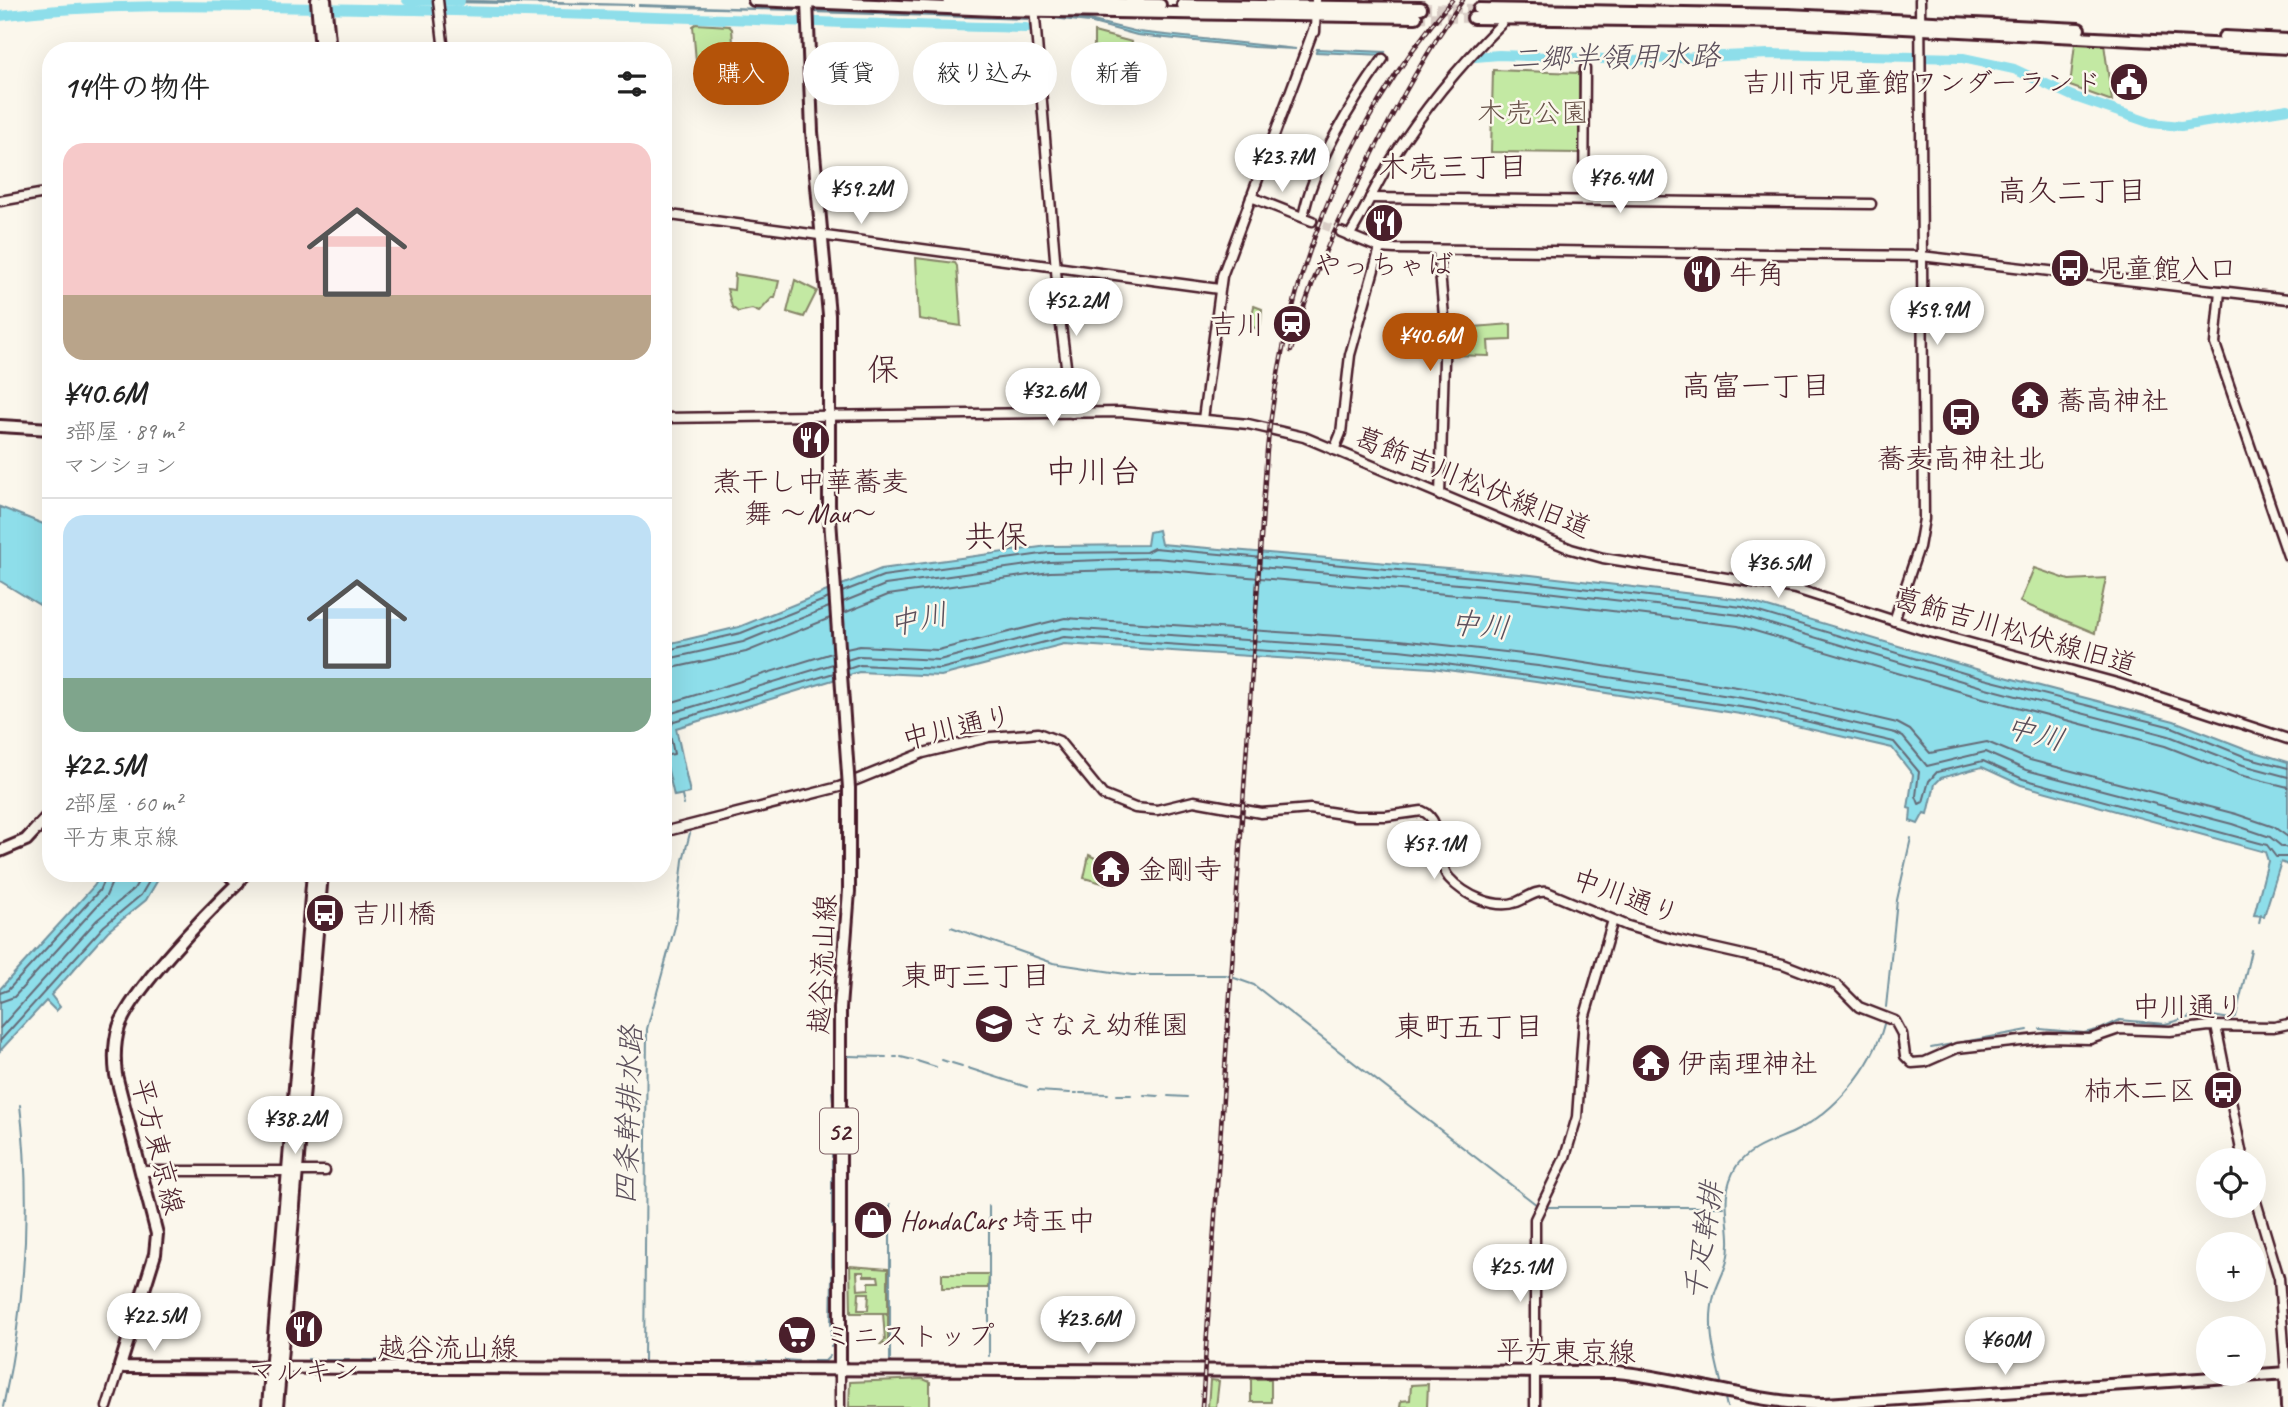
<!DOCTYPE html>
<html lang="ja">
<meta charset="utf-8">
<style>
body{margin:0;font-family:Caveat,"Klee One",sans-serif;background:#f2f2f2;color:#222;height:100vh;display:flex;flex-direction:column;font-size:26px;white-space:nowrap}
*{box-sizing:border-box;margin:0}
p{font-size:23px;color:#767676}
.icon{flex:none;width:38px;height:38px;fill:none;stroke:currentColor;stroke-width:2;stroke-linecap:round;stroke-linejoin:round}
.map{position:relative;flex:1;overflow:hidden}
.drawer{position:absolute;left:42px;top:42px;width:630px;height:840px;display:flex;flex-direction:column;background:#fff;border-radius:28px;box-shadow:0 7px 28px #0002}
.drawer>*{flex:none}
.top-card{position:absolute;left:693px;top:42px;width:665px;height:63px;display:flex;gap:14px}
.fabs{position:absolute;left:2196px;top:1148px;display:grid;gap:14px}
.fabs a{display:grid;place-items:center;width:70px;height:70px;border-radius:50%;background:#fff;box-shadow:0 7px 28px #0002;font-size:35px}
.price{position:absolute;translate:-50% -60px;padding:0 16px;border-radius:24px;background:#fff;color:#222;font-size:23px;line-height:46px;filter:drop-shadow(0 2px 4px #0008)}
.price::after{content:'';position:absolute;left:50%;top:42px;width:21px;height:16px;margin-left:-10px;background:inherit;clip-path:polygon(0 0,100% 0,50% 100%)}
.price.on{background:#b45309;color:#fff}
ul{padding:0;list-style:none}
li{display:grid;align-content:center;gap:14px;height:371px;padding:0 21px}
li+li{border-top:2px solid #e0e0e0}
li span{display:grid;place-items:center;height:217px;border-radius:21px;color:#555}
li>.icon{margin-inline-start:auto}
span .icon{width:126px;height:126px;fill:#fffc;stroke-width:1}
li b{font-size:30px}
h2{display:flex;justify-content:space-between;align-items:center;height:84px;padding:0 21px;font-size:30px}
.tag{padding:0 24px;border-radius:32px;background:#fff;box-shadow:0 7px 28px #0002;font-size:24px;line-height:63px}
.tag.on{background:#b45309;color:#fff}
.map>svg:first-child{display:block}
.green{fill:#c3e9a3;stroke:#868467;stroke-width:2;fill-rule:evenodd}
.water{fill:#8edeea;stroke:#73929e;stroke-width:2}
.pier{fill:#fbf7ec}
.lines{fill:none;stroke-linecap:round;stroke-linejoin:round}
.shore{stroke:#656b77;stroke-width:2}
.stream{stroke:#73929e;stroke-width:2}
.river{stroke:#8edeea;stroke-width:10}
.minor-tunnel{stroke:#d8ccc5;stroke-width:8;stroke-dasharray:8 4;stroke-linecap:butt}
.major-tunnel{stroke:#d8ccc5;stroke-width:10;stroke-dasharray:10 5;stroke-linecap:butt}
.minor-casing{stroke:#4a1f2b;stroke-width:13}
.major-casing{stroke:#4a1f2b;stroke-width:16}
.minor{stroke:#fbf7ec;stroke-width:8}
.major{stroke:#fbf7ec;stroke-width:10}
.rail-casing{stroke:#4a1f2b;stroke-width:4.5}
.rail{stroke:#fbf7ec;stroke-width:2;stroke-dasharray:5;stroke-linecap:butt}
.major-bridge-casing{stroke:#4a1f2b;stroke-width:16;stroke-linecap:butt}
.major-bridge{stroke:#fbf7ec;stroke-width:10}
.labels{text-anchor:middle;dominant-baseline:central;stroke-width:5;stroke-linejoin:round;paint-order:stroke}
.shield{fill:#fbf7ec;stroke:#7f6065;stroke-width:2}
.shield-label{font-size:26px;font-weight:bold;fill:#4a1f2b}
.poi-label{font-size:28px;fill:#4a1f2b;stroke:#fbf7ec;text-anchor:start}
.park-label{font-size:28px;fill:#685249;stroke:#fbf7ec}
.street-label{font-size:28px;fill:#4a1f2b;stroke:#fbf7ec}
.water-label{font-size:30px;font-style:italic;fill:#5b4f5b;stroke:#fbf7ec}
.neighbourhood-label{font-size:30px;fill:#4a1f2b;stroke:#fbf7ec}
.quarter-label{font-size:32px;fill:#4a1f2b;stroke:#fbf7ec}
</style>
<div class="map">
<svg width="2288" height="1407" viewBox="0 0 2288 1407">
<rect width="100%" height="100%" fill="#fbf7ec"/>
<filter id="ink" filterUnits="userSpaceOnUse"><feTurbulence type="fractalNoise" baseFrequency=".0143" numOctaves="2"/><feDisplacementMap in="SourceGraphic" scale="14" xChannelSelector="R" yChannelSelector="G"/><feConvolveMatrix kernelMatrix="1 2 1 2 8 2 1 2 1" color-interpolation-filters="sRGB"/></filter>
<g filter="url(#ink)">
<g class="green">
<path d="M696,24L729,26L732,29L736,84L698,85L693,26Z"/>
<path d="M1094,32L1132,42L1128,77L1094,74Z"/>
<path d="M2075,43L2104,44L2112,101L2070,86Z"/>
<path d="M1493,70L1579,73V153L1491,152Z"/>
<path d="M916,258L955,263L957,266L961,326L919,319Z"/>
<path d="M735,274L779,281L775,298H772L759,312L752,309L738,312L732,307L727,289L734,290Z"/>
<path d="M795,280L817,291L804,317L787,312Z"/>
<path d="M1254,306L1262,309L1261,324L1257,329L1250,325Z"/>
<path d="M1511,324V340L1488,341L1489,356L1448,355L1449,329Z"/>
<path d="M2034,568L2069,580L2106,578L2095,633L2020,602Z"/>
<path d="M1089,855L1113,867L1106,884L1084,878Z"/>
<path d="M850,1266L888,1269V1313H885L888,1316V1344H881L885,1340L883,1313H851ZM857,1272H864V1276H878L879,1282H869V1289L858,1290ZM859,1293H869L868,1310H858Z"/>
<path d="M942,1274H989L988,1288H942Z"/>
<path d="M923,1379L930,1382V1407H849L850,1382Z"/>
<rect x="1251" y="1379" width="20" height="23"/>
<path d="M1210,1380L1219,1381L1216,1407H1208Z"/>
<path d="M1428,1384L1427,1407H1400L1401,1401L1410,1400L1411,1385Z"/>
</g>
<g class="water">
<path d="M447,0L634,5L446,2Z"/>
<path d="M639,5L796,10L639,6Z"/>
<path d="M813,10L1027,17L1028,19L813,12Z"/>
<path d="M1043,17L1089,20L1138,32L1296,49L1253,47L1137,35L1089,22Z"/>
<path d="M1317,49L1385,52L1384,55L1316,52Z"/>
<path d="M0,507L51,527V612L0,581Z"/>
<path d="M1158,530L1161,544L1531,575L1744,600L1986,672L2174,721L2249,750L2288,762V865L2281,862L2264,916L2254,915L2268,861L2265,852L2021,785L1982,767L1941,778L1935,784L1928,814L1924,813L1918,824L1910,821L1911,809L1908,808L1913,775L1892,748L1753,716L1536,682L1432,668L1064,644L941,676L859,672L676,728L690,793L674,796L663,749V645L739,627L881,569L1048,546L1147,545L1149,532Z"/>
<path d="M102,873H162L146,900L108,931L51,995L60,1007L56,1011L46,1001L0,1051V989L94,886Z"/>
</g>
<path class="pier" d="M840,582L847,680L835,684L828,587Z"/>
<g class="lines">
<g class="shore">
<path d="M842,592L883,576L1049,553L1146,552L1154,548L1530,582L1742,607L1984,679L2172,727L2246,757L2288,768"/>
<path d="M843,602L885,585L1049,562L1155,558L1529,590L1740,615L1982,687L2169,736L2243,765L2288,777"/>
<path d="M844,613L888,595L1050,572L1155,569L1528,601L1738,626L1979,697L2165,746L2240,775L2288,787"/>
<path d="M846,649L860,646L938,650L1065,618L1400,640L1540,656L1756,690L1897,723L1910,730L1930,753L1987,742L2030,760L2236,814L2274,827L2288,837"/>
<path d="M663,651L741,633L829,598"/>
<path d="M663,660L743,642L829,607"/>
<path d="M847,660L860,656L939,660L1064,628L1399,650L1538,666L1755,700L1895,733L1903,737L1927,766L1985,752L2026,770L2232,824L2270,837L2281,846L2288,848"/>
<path d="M848,669L860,665L940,669L1064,637L1432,662L1754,709L1894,742L1919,772L1916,796L1919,804L1923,802L1929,781L1937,772L1983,761L2023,779L2267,845L2276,857H2288"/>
<path d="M663,670L746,652L830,618"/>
<path d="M663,705L832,653"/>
<path d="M663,719L672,713L833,664"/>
<path d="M663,756L674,754L669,729L674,721L834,673"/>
<path d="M0,993L8,990L99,891L107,873"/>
<path d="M0,1002L14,997L106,896L116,873"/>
<path d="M0,1028L97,920L134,889L143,873"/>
<path d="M0,1041L104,926L141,895L154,873"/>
</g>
<g class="stream">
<path d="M682,796L684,805"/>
<path d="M2259,923L2261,914"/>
<path d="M951,927L1053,963L1132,975H1226L1254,985L1537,1205"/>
<path d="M1886,1007L1897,900L1911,838"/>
<path d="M2040,1029L2084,1033L2101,1029L2120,1020L2165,1024L2201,1014L2230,1019L2236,1016L2251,950"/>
<path d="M1931,1048L2028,1030"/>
<path d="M848,1056L886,1057"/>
<path d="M894,1057H897"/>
<path d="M901,1057L913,1060"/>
<path d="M942,1060L948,1062"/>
<path d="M917,1061L936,1067"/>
<path d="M952,1063L962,1066"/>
<path d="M968,1068L1027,1087"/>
<path d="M833,1069V1056"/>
<path d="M833,1084V1075"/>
<path d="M1038,1091L1070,1093"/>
<path d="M832,1092L833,1102"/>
<path d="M1074,1093H1077"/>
<path d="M1080,1093L1108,1094"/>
<path d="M1117,1095H1131"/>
<path d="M1144,1095L1158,1096"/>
<path d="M1168,1096L1187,1097"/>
<path d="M832,1149L833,1110"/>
<path d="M832,1157V1153"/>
<path d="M832,1168V1161"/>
<path d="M1546,1207H1724"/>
<path d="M832,1227V1177"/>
<path d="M832,1267V1235"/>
<path d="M831,1325L832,1275"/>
<path d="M831,1341V1331"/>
<path d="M831,1346V1347"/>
<path d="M989,1356V1206"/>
<path d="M308,1359L315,1360"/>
<path d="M323,1360H349"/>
<path d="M363,1360L396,1361"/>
<path d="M785,1360L798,1361"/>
<path d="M414,1361L449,1362"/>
<path d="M758,1361H766"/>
<path d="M806,1361H825L830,1356"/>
<path d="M890,1361V1204"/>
<path d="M611,1362H633"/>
<path d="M644,1362L647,1029L676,923L683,860L690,833"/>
<path d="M652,1362H662"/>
<path d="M667,1362H710"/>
<path d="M715,1362H734"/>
<path d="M747,1362L752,1361"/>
<path d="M889,1363L935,1364"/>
<path d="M1722,1386C1715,1356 1706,1326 1714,1296C1717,1284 1724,1273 1727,1261C1735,1227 1716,1201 1736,1167C1748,1148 1775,1141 1794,1132C1835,1112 1873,1067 1884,1024"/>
<path d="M1724,1394L1727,1407"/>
<path d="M3,1407C25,1307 32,1206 20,1105"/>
</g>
<g class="river">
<path d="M407,0L460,1"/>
<path d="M0,16C121,1 243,7 365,9C585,13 806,23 1026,28"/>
<path d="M1475,57L1499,55L1633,60L1769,54L1963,58L2014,69L2072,96L2151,123L2181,126L2288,109"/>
</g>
<path class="minor-tunnel" d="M1312,221L1341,232"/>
<g class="major-tunnel">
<path d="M1421,8L1479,9"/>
<path d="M1416,17L1473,18"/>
</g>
<g class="minor-casing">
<g id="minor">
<path d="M438,0L444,51"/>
<path d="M1034,6L1060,318L1072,413"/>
<path d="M1315,32L1316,0"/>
<path d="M1251,197L1312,221"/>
<path d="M1370,198L1871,204"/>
<path d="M1584,200L1585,69"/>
<path d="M0,201L51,192"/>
<path d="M663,214L1219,289"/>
<path d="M1303,217C1313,165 1352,102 1383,59"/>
<path d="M1341,232L1380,248L1395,249L1921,256L2288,299"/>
<path d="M1349,236C1365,211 1376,184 1392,159C1423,110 1460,65 1501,24"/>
<path d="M1438,250L1445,327L1440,496"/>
<path d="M2220,291L2215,344L2288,556"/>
<path d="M663,418L1122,412L1248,424L1304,437L1571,549L1603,558L1796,589L1929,632L2117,683L2288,739"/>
<path d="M1203,419L1222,276L1314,28"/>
<path d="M1334,450L1341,433L1350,355L1380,248"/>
<path d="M1894,621L1919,547L1924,519L1920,0"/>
<path d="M663,832L839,787L923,753L989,737L1028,734L1038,733L1059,741L1103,795L1135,808L1157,810L1194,801L1261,813L1310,809L1355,816H1386L1422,811C1445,820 1434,860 1449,878C1464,895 1495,910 1517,902C1527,898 1536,890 1547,892L1628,926L1673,939L1783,964L1837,985L1859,1007L1895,1021L1902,1034L1905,1056L1912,1063L1925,1062L1957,1048L2048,1038L2090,1039L2119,1029L2170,1031L2209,1026L2274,1027L2288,1024"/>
<path d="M238,883L247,873"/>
<path d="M2216,1026L2243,1160"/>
<path d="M142,1171H325"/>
<path d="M2254,1195L2279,1278L2286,1373"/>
<path d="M840,1371V1407"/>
<path d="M107,1407L120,1366"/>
<path d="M1535,1407V1219L1565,1157L1577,1117L1584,1019L1613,920"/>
</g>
</g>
<g class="major-casing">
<g id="major">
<path d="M317,0L321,51"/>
<path d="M325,0L330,51"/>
<path d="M754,0L996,10L1416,17"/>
<path d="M807,0L812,132L829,315V505"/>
<path d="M949,0L1160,5"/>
<path d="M1183,5L1421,8"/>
<path d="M1479,9L1788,15L2079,29"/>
<path d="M1473,18L1789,22L2288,48"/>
<path d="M2224,37L2288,40"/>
<path d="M0,426L51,429"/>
<path d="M0,851L26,840L51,813"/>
<path d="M228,873L238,883C208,912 132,990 119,1027C114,1043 114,1059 116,1075L157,1234L155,1254L120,1366L125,1367L1617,1372C1687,1379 1755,1404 1825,1404L2288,1373"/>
<path d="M840,1371V1008L849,891"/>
<path d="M2286,1373L2287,1407"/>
<path d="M268,1407L313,873"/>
<path d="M277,1407L322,873"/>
</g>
</g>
<use href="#minor" class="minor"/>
<use href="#major" class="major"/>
<g class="rail-casing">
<g id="rail">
<path d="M1291,351C1307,286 1336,226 1366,167C1395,108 1425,53 1463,0"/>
<path d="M1202,1407L1267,450C1285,281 1341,130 1452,0"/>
</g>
</g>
<use href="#rail" class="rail"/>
<g class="major-bridge-casing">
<path id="major-bridge" d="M829,505L849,788V891"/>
</g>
<use href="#major-bridge" class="major-bridge"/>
</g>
</g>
<defs>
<g id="civic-disc" transform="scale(2.0125)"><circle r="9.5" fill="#4a1f2b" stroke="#fbf7ec"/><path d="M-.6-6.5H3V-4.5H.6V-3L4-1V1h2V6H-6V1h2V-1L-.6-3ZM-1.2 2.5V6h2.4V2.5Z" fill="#fff"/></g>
<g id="restaurant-disc" transform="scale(2.0125)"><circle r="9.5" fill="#4a1f2b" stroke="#fbf7ec"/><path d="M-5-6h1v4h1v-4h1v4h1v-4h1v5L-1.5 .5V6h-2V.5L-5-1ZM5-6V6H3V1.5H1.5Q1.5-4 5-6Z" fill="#fff"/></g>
<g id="bus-disc" transform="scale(2.0125)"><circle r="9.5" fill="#4a1f2b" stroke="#fbf7ec"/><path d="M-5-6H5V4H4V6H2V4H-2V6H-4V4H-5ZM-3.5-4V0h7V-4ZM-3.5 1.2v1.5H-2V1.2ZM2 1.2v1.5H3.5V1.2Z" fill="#fff"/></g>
<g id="station-disc" transform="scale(2.0125)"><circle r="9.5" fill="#4a1f2b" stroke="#fbf7ec"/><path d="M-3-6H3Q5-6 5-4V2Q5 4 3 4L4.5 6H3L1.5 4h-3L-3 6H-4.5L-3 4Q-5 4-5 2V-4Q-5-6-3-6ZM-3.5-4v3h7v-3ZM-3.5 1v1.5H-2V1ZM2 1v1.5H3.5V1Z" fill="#fff"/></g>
<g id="temple-disc" transform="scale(2.0125)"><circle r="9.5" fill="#4a1f2b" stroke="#fbf7ec"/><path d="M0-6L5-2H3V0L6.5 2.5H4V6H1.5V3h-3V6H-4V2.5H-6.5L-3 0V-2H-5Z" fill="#fff"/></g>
<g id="school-disc" transform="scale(2.0125)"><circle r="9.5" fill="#4a1f2b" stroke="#fbf7ec"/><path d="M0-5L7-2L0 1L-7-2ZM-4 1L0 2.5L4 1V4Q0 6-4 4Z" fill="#fff"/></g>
<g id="shop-disc" transform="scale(2.0125)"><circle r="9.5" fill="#4a1f2b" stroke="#fbf7ec"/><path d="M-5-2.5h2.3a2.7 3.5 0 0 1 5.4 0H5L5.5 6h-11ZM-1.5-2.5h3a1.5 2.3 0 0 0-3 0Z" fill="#fff"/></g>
<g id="supermarket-disc" transform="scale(2.0125)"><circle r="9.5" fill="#4a1f2b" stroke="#fbf7ec"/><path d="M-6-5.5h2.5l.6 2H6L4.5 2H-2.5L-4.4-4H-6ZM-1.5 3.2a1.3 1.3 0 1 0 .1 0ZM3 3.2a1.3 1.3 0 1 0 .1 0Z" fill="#fff"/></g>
</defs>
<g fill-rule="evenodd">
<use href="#civic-disc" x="2129" y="82"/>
<use href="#restaurant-disc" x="1384" y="223"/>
<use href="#bus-disc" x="2070" y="268"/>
<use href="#restaurant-disc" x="1702" y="274"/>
<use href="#station-disc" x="1292" y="324"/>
<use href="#temple-disc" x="2030" y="400"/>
<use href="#bus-disc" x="1961" y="417"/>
<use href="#restaurant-disc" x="811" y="440"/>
<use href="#temple-disc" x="1111" y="869"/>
<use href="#bus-disc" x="325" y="913"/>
<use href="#school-disc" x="994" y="1024"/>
<use href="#temple-disc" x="1651" y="1063"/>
<use href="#bus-disc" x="2223" y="1090"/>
<use href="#shop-disc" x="873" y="1220"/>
<use href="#restaurant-disc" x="304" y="1329"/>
<use href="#supermarket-disc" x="797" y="1335"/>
</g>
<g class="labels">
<rect class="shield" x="820" y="1108.5" width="38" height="45" rx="5"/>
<g class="shield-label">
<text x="839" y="1131">52</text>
</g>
<g class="poi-label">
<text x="2102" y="82" text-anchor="end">吉川市児童館ワンダーランド</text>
<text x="1384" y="264" text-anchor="middle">やっちゃば</text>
<text x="2097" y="268">児童館入口</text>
<text x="1729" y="274">牛角</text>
<text x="1265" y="324" text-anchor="end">吉川</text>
<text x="2057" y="400">蕎高神社</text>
<text x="1961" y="458" text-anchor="middle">蕎麦高神社北</text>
<text x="811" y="481" text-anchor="middle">煮干し中華蕎麦<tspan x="811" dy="32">舞 〜Mau〜</tspan></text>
<text x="1138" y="869">金剛寺</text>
<text x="352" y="913">吉川橋</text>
<text x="1021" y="1024">さなえ幼稚園</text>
<text x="1678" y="1063">伊南理神社</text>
<text x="2196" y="1090" text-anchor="end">柿木二区</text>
<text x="900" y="1220">HondaCars 埼玉中</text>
<text x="824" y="1335">ミニストップ</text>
<text x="304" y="1370" text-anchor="middle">マルキン</text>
</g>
<g class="park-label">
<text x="1533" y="112">木売公園</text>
</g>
<g class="street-label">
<text transform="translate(1473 482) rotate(22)">葛飾吉川松伏線旧道</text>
<text transform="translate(2015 631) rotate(16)">葛飾吉川松伏線旧道</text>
<text transform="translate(957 727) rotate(-13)">中川通り</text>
<text transform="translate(1626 896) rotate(20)">中川通り</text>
<text transform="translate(822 964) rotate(-87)">越谷流山線</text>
<text x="2188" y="1006">中川通り</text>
<text transform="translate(158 1146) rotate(76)">平方東京線</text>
<text x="448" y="1347">越谷流山線</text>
<text transform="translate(1566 1351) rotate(1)">平方東京線</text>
</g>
<g class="water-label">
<text transform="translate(1615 57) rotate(-1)">二郷半領用水路</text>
<text transform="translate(918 619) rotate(-11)">中川</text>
<text transform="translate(1480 625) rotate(6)">中川</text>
<text transform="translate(2035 733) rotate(15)">中川</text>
<text transform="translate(628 1115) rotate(-88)">四条幹排水路</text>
<text transform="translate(1703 1241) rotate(-81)">千疋幹排</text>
</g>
<g class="neighbourhood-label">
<text x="1453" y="167">木売三丁目</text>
<text x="2072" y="191">高久二丁目</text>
<text x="1756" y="386">高富一丁目</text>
<text x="976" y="976">東町三丁目</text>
<text x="1469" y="1027">東町五丁目</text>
</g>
<g class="quarter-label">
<text x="883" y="369">保</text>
<text x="1093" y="471">中川台</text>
<text x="996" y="536">共保</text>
</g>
</g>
</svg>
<div class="fabs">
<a><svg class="icon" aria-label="locate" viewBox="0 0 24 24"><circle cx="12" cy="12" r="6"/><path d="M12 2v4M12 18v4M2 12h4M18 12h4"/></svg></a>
<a>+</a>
<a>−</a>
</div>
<b class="price" style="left:1282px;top:194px">¥23.7M</b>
<b class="price" style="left:1620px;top:215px">¥76.4M</b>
<b class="price" style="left:861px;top:226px">¥59.2M</b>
<b class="price" style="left:1076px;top:338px">¥52.2M</b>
<b class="price" style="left:1937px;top:347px">¥59.9M</b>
<b class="price on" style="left:1430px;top:373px">¥40.6M</b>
<b class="price" style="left:1053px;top:428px">¥32.6M</b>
<b class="price" style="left:1778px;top:600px">¥36.5M</b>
<b class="price" style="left:1434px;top:881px">¥57.1M</b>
<b class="price" style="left:295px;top:1156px">¥38.2M</b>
<b class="price" style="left:1520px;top:1304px">¥25.1M</b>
<b class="price" style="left:154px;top:1353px">¥22.5M</b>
<b class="price" style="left:1088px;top:1356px">¥23.6M</b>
<b class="price" style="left:2005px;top:1377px">¥60M</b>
<div class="top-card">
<a class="tag on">購入</a>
<a class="tag">賃貸</a>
<a class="tag">絞り込み</a>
<a class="tag">新着</a>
</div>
<section class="drawer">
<h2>14件の物件<svg class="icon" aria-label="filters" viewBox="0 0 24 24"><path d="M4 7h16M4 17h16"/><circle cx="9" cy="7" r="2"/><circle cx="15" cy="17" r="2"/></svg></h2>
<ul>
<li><span style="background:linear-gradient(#f6c9c9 70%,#b9a48a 0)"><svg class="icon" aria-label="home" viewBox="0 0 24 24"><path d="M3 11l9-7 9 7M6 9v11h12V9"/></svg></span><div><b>¥40.6M</b><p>3部屋 · 89 m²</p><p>マンション</p></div></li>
<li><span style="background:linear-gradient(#bfe0f5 75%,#7fa58c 0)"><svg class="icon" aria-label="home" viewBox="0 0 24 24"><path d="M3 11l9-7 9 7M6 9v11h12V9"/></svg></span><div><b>¥22.5M</b><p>2部屋 · 60 m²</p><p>平方東京線</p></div></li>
</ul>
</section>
</div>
